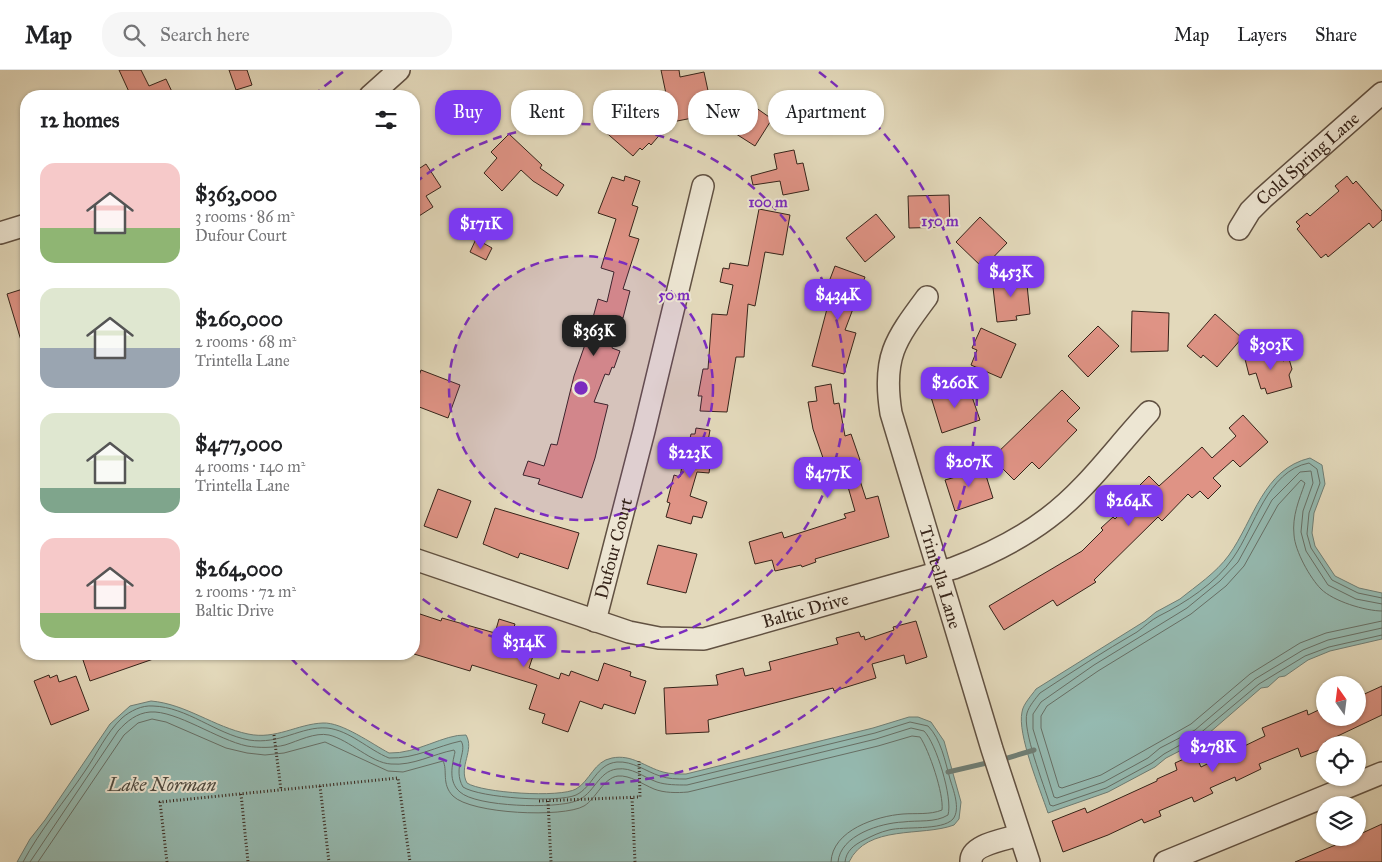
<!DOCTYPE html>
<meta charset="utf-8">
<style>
body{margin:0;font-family:"IM FELL Great Primer",serif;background:#f6f6f6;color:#202124;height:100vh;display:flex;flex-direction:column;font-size:19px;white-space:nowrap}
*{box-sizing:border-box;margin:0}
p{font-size:16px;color:#757577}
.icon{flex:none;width:28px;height:28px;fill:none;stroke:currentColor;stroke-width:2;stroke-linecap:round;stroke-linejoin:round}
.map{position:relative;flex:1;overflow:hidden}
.drawer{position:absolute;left:20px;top:20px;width:400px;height:570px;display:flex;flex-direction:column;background:#fff;border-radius:20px;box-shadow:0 1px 4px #0004}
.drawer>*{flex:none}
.banner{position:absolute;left:435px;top:20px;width:475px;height:45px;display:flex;gap:10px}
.needle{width:32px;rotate:346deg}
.fabs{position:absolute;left:1316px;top:606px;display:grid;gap:10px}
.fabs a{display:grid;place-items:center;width:50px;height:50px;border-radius:50%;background:#fff;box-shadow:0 1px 4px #0004;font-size:25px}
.price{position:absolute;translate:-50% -42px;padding:0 11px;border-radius:10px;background:#7c3aed;color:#fff;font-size:16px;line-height:32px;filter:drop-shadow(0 1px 2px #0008)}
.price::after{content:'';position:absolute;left:50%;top:30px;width:15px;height:11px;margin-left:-8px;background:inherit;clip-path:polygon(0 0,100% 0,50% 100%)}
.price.active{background:#222;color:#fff}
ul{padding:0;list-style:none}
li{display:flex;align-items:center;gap:15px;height:125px;padding:0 20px}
li span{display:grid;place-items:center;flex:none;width:140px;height:100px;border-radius:15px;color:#555}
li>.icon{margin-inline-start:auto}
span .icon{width:60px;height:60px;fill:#fffc;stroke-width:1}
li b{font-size:21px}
h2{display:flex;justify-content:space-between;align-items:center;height:60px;padding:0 20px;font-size:21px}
.pill{padding:0 18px;border-radius:20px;background:#fff;box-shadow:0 1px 4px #0004;font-size:18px;line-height:45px}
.pill.active{background:#7c3aed;color:#fff}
header{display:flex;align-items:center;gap:30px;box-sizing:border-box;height:70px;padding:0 25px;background:#fff;border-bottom:1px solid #e0e0e0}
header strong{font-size:24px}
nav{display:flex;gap:28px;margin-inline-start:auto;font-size:18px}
.search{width:350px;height:45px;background:#f6f6f6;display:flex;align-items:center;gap:12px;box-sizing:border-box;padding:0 18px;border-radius:20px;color:#757577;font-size:19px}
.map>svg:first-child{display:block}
.water{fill:#95bab1;stroke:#6f7e75}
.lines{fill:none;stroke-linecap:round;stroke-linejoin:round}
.shore{stroke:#666f66;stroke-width:1}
.stream{stroke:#6f7e75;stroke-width:5}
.building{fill:#df9385;stroke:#36241a}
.minor-casing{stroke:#615142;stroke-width:24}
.path{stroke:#36241a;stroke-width:3;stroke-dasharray:1 2.5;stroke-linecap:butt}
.minor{stroke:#ede6d3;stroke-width:21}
.ring{fill:none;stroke:#7b2cbf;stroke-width:2.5;stroke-dasharray:9 6}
.labels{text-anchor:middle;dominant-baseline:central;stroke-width:4;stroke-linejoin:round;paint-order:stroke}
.street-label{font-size:18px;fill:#36241a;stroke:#ede6d3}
.water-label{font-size:19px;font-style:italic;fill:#4e4a40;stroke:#ede6d3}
.centre{fill:#7b2cbf;stroke:#ede6d3;stroke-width:2.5}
.ring-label{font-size:15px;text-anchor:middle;font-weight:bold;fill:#7b2cbf;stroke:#ede6d3;stroke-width:4;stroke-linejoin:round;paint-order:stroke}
</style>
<header>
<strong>Map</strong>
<div class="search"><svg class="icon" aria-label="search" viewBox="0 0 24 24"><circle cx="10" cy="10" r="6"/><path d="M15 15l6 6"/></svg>Search here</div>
<nav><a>Map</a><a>Layers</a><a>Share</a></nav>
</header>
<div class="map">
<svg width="1382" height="792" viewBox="0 0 1382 792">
<rect width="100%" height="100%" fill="#e3d9bb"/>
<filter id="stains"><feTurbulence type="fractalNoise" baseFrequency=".004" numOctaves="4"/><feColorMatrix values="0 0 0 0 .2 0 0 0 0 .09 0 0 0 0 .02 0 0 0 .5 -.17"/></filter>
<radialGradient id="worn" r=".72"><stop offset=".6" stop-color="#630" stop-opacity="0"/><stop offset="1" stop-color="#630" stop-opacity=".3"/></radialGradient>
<g class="water">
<path d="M1310,388L1322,395L1325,414L1314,443L1312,463L1315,476L1335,506L1359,518L1382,523V569L1330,581L1308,590L1285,606L1279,607L1268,617L1261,618L1201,670L1166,688L1155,697L1108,722L1048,743C1040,719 1017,664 1022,642C1023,634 1032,625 1036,619L1145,551L1156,542L1180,529C1196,516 1216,503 1229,485C1254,450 1263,399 1310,388Z"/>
<path d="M151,631C186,634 214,657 248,664C276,670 297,654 323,653C342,652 372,674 389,683C417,684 444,664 466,665C475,680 458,697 467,713C482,723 560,728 576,719C590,711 594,691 612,688C632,684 645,697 663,702C670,704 678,704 686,704L873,658L909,647H918L931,652L944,671L961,732L959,749L954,755C922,767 867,754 849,792H17L30,769L45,750L110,654L130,636Z"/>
</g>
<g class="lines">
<g class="shore">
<path d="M1382,528L1358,523L1332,510L1311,478L1307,464L1309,443L1320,413L1317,399L1309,393C1267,401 1255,457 1233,488C1216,513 1185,533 1159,546C1151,550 1144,557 1137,562C1104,581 1072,602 1040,623C1036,628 1029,636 1027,643C1022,660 1044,715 1050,735L1053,736L1106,718L1152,693L1164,684L1198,665L1259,614L1305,586L1329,577L1382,565"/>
<path d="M1382,534L1356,529L1328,515L1306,481L1301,462L1303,441L1313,413L1311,401L1300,402L1272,430L1238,492L1220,511L1187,538L1094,595L1041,632L1033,644V659L1054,727L1057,728L1104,712L1148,688L1160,678L1195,660L1255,609L1303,580L1328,570L1382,558"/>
<path d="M1382,541C1365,541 1333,531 1321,519C1310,508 1295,481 1294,465C1292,446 1299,430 1305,413L1301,410L1278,435L1244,496L1226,516L1191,544L1098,601L1047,636L1041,646V658L1059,717L1062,718L1101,705L1191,654L1250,604L1300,573L1326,563L1382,551"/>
<path d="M23,792C40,760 65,731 85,701C97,684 106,663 122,648C130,641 142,635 153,636C187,637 216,664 249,670C280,675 301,656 327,658C349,660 369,680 389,688C415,689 437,676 461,671C468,681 452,698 463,717C480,728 558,733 576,725C593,717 596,694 617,692C633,691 645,701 660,706C668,709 677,709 686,709L875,663L910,652L928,656C941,669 945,691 950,709C953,719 961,739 953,749C942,761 904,756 889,760C880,762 872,766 864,770C854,775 846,781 845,792"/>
<path d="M30,792L118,661C127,651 137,643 150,642C176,640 218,670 247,676C259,678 273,678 285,675C298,671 315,662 329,665C350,670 371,693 391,694C413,696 433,684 454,680L455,682C452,695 448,712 460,722C476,737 556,739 576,731C594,725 598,701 617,699C632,697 643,707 657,712C666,715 677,715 687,715L876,669L911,658L924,661C936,673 953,728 948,745C935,753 918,750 903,752C881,753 840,765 838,792"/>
<path d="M38,792L124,665L138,653L152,649L166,652L226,678L247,683L265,685L284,683L325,672L388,701L403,702L443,691C448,700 441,714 453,726C471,744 563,748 584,736C596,729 603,708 618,706C630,705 642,714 654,719C664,723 677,723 688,722L878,676L912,666L920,667C929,680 944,724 942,740C930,745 916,743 903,744C877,746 832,760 831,792"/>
</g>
<g class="stream">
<path d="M1001,690L1034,680"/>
<path d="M948,702L991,692"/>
</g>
</g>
<g class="building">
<path d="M119,0H141L149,16L166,9L174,26H126L130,24Z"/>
<path d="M229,0H247L252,15L236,20Z"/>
<path d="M661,0H679L680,7L704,2L713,44L672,52Z"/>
<path d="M742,28L772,49L755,76L733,62L735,58L721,49L732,34L737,37Z"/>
<path d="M637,38L663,61L651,75L649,73L642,80L640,78L633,86L602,59L613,46L620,51L626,44L629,47Z"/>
<path d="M509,64L542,95L540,98L564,115L557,126L533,111L521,100L502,121L484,103L497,88L491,82Z"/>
<path d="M794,80L797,94L803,93L809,120L783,125L780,111L753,115L751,106L777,99L774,84Z"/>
<path d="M426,94L441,117L426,126L433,137L419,146L414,137V102Z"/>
<path d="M625,106L640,111L632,135L638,137L629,166L639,169L623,219L630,221L623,248L620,247L612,278L620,281L614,298L612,297L609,305L605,304L594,332L608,335L595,388L582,428L538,414L540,409L523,405L528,391L544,396L551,374L557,375L574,306L588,266L598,229L607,232L614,202L601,198L616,149L598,143L612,107L624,111Z"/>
<path d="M1347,106L1353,114L1356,111L1382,141V150L1373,158L1369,153L1328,187L1326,184L1321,188L1297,159L1300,156L1296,152L1307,143L1310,146L1339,121L1335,116Z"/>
<path d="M949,125L950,157L909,158L908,126Z"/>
<path d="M759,139L790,145L783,185L765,182L755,236L748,234L744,287H736L727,342L700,341L702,326H698L703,299H708L712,244L727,245L733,215L720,212L723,198L729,199L730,193L748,196Z"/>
<path d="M876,144L895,167L865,192L846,168Z"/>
<path d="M980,147L1007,173L983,198L956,172Z"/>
<path d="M476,169L492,178L486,190L470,182Z"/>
<path d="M835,196L865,207L845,260L856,263L844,304L812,296L828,235L823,233L829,218L827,217Z"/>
<path d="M1026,205L1030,244L1016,246L1017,250L997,252L992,209Z"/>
<path d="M26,218V277H23L7,224Z"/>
<path d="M1132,241L1169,243L1168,281L1131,282Z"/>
<path d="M1215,244L1242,268L1217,297L1203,285L1201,288L1187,276Z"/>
<path d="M1098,256L1119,276L1088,307L1068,286Z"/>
<path d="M981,258L1016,274L1001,308L971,295L977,280L972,278Z"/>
<path d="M1280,279L1283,291L1289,289L1292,299L1289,305L1292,317L1267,324L1265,318L1261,319L1256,303L1249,305L1245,289Z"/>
<path d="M421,300L460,315L448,348L414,335V320Z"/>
<path d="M831,314L834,334L839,333L845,366L851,364L860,390L854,392L866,429L878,426L889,467L815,489L816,492L802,497L801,495L775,501L772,490L755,494L749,472L782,462L784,468L846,448L844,444L855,441L846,410L843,407L831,411L813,359L808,332L817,331L815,317Z"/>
<path d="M968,315L980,350L942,363L931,327Z"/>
<path d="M1062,320L1080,338L1067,351L1077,360L1039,399L1032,392L1014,410L992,388Z"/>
<path d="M1243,345L1268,372L1240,397L1233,390L1213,408L1221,416L1208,429L1200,421L1192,428L1188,424L1162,451L1158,447L1094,510L1096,512L1057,536L1053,530L1004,560L989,536L1082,481L1103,460L1101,458L1113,447L1115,449L1134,430L1140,422L1137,418L1149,406L1159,416L1202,377L1212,388L1236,366L1229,358Z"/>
<path d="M696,358L710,360L707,377H713L709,403L697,402L690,426L707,432L702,448L693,446L691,454L666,447L670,433L667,432L674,405L680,407L686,373H689L691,364H695Z"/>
<path d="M971,396L973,406L983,396L993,428L955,441L945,410L959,406L957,401Z"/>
<path d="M438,419L471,431L457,468L424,456Z"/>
<path d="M495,438L579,463L568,499L520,483L518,488L483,474Z"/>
<path d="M658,475L697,484L686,523L647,514Z"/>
<path d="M414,542L441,551L442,548L495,563L499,549L515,554L513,560L538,571L529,598L559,609L561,603L569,606L571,601L598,611L604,593L631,602L630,606L646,611L635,644L604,634L602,639L580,631L568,662L542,653L545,644L529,639L537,615L472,595L470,601L414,584Z"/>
<path d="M916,551L927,587L906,594L904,585L872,594L876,608L834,621L833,618L708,650L709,662L666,664L664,618L718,615L716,605L743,598L745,606L771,600L769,592L838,574L836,568L859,562L861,567L864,566L865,570L894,560L893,557Z"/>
<path d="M81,584H161L162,586L90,611Z"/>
<path d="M49,605L50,608L57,605L59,612L76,606L89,640L51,655L34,611Z"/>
<path d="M1382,616V645L1325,672V678L1301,687L1298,678L1259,694L1261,699L1236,711L1235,707L1210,718L1213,723L1194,732L1192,727L1159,741L1161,746L1144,753L1142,749L1108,765L1063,782L1052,751L1085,738L1087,743L1157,711V709L1177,700L1175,693L1195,684L1201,697L1265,666L1262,658L1307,640L1308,645L1325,637V648H1358V627Z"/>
<path d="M1382,754V792H1295L1352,768H1358V765Z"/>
</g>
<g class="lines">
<g class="minor-casing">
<g id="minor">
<path d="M370,26L399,0"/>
<path id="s1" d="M1239,159L1250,141L1263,128L1382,23"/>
<path d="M0,163L26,155"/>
<path id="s2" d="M927,227C895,270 882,287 891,343L992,679L1029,792"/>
<path id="s3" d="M414,489L629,562L659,568L704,569L954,498C988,485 1019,470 1048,448C1087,419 1116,377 1149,342"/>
<path id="s4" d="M595,551L644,361L703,116"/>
<path d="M971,792C970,774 1005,770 1019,765"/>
<path d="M1165,792L1382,703"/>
</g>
</g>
<g class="path">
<path d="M274,665L281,720"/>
<path d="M320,716L329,792"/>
<path d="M241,724L248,792"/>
<path d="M632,728L635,792"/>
<path d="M539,731L640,727L639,691"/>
<path d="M548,731L551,792"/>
<path d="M167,792L160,732L398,708L410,792"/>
</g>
<use href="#minor" class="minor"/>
</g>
<circle cx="581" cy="318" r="132" fill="#7b2cbf" fill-opacity=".12"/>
<g class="ring">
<circle cx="581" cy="318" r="132"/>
<path d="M415 113A264 264 0 1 1 415 523"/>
<path d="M313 26A396 396 0 0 1 343 2M819 2A396 396 0 1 1 289 586"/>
</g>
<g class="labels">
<g class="street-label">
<text stroke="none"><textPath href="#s1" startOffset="99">Cold Spring Lane</textPath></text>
<text stroke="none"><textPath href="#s4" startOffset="75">Dufour Court</textPath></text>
<text stroke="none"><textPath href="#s2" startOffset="298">Trintella Lane</textPath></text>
<text stroke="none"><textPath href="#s3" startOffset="408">Baltic Drive</textPath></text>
</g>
<g class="water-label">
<text x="162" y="714">Lake Norman</text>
</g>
</g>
<circle cx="581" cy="318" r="8" class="centre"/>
<g class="ring-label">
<text x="768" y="137">100 m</text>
<text x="940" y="156">150 m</text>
<text x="674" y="230">50 m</text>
</g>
<rect width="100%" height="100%" filter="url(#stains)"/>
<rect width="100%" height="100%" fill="url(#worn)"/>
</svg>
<div class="fabs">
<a><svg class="needle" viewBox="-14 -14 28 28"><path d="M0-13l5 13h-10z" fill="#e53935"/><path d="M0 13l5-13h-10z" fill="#757577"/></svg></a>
<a><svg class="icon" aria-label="locate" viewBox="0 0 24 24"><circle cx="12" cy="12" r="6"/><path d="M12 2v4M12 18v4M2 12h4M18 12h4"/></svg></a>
<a><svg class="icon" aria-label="layers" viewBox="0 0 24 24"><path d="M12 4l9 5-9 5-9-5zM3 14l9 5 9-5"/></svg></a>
</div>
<b class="price" style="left:481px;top:180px">$171K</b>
<b class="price" style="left:1011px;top:228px">$453K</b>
<b class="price" style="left:838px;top:251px">$434K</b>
<b class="price active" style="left:594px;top:287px">$363K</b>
<b class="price" style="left:1271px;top:301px">$303K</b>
<b class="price" style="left:955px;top:339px">$260K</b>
<b class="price" style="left:690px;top:409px">$223K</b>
<b class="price" style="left:969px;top:418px">$207K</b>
<b class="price" style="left:828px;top:429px">$477K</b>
<b class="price" style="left:1129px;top:457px">$264K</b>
<b class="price" style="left:524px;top:598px">$314K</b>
<b class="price" style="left:1213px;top:703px">$278K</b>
<div class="banner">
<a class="pill active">Buy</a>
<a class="pill">Rent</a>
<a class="pill">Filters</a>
<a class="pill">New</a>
<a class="pill">Apartment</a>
</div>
<section class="drawer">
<h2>12 homes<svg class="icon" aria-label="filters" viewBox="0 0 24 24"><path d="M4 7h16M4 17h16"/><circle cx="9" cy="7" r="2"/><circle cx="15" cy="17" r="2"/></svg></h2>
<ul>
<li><span style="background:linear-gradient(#f6c9c9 65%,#8fb573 0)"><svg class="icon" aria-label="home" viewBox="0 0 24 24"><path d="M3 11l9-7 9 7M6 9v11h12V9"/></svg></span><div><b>$363,000</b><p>3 rooms · 86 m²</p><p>Dufour Court</p></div></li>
<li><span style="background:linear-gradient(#dfe7d0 60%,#9aa5b1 0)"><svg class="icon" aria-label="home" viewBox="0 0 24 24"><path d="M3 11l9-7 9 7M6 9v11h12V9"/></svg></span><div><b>$260,000</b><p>2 rooms · 68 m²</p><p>Trintella Lane</p></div></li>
<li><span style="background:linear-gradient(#dfe7d0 75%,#7fa58c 0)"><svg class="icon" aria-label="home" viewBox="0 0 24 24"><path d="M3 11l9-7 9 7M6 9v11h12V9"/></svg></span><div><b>$477,000</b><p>4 rooms · 140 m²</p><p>Trintella Lane</p></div></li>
<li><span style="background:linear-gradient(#f6c9c9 75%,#8fb573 0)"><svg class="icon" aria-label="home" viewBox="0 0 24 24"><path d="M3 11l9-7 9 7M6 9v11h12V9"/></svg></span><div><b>$264,000</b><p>2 rooms · 72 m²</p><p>Baltic Drive</p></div></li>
</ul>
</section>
</div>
